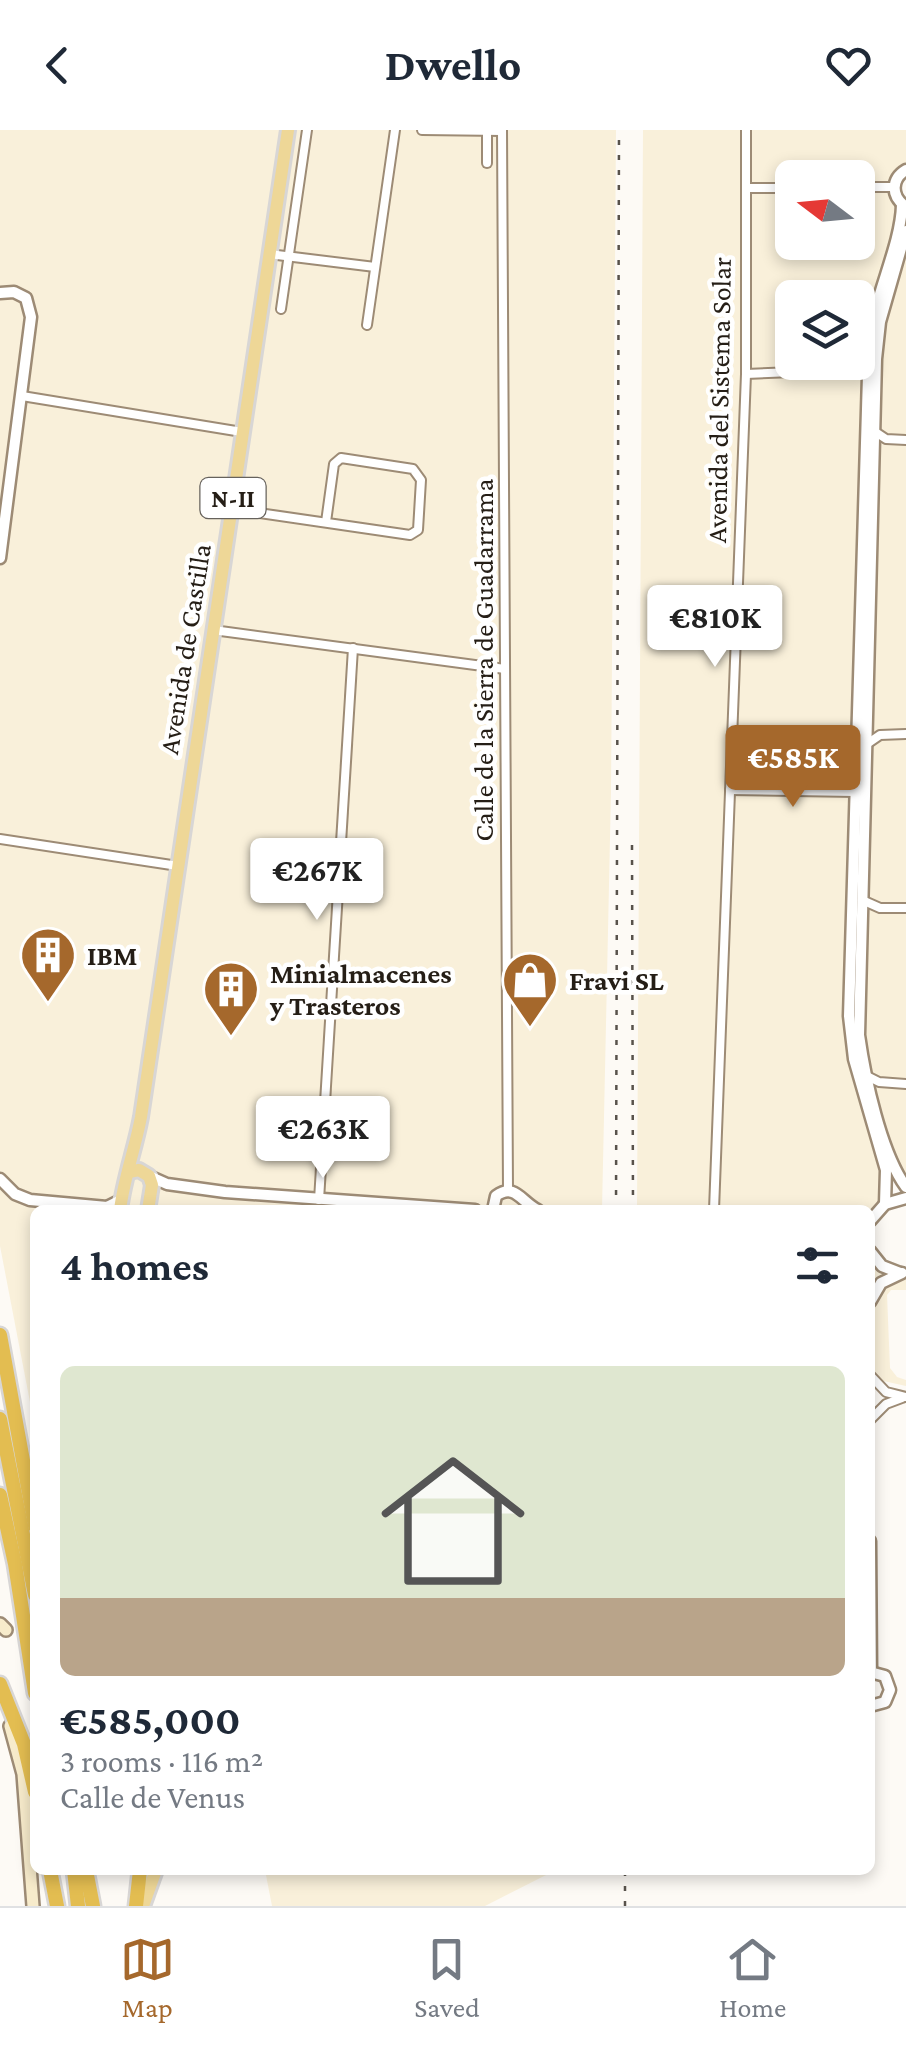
<!DOCTYPE html>
<meta charset="utf-8">
<style>
body{margin:0;font-family:"Crimson Pro",serif;background:#f6f6f7;color:#1f2937;height:100vh;display:flex;flex-direction:column;font-size:38px;white-space:nowrap}
*{box-sizing:border-box;margin:0}
p{font-size:32px;color:#747a83}
.icon{flex:none;width:55px;height:55px;fill:none;stroke:currentColor;stroke-width:2;stroke-linecap:round;stroke-linejoin:round}
.map{position:relative;flex:1;overflow:hidden}
.side{position:absolute;left:30px;top:1075px;width:845px;height:670px;display:flex;flex-direction:column;background:#fff;border-radius:15px;box-shadow:0 5px 15px #0003}
.side>*{flex:none}
.needle{width:65px;rotate:286deg}
.buttons{position:absolute;left:775px;top:30px;display:grid;gap:20px}
.buttons a{display:grid;place-items:center;width:100px;height:100px;border-radius:15px;background:#fff;box-shadow:0 5px 15px #0003;font-size:50px}
.price{position:absolute;translate:-50% -85px;padding:0 22px;border-radius:10px;background:#fff;color:#222;font-size:32px;line-height:65px;filter:drop-shadow(0 2px 5px #0008)}
.price::after{content:'';position:absolute;left:50%;top:60px;width:30px;height:22px;margin-left:-15px;background:inherit;clip-path:polygon(0 0,100% 0,50% 100%)}
.price.current{background:#a5682c;color:#fff}
ul{padding:0;list-style:none}
li{display:grid;align-content:center;gap:20px;height:530px;padding:0 30px}
li span{display:grid;place-items:center;height:310px;border-radius:15px;color:#555}
li>.icon{margin-inline-start:auto}
span .icon{width:180px;height:180px;fill:#fffc;stroke-width:1}
li b{font-size:42px}
h2{display:flex;justify-content:space-between;align-items:center;height:120px;padding:0 30px;font-size:42px}
header{display:flex;justify-content:space-between;align-items:center;height:130px;padding:0 30px;background:#fff;font-size:45px;font-weight:700}
.tab-bar{display:flex;justify-content:space-around;align-items:center;height:140px;border-top:2px solid #e0e1e3;background:#fff;font-size:28px;color:#747a83}
.tab-bar a{display:grid;justify-items:center;gap:5px}
.tab-bar .current{color:#a5682c}
.map>svg:first-child{display:block}
.industrial{fill:#f9f0da;fill-rule:evenodd}
.lines{fill:none;stroke-linecap:round;stroke-linejoin:round}
.minor-casing{stroke:#9d8b75;stroke-width:12}
.tertiary-casing{stroke:#9d8b75;stroke-width:15}
.secondary-casing{stroke:#9d8b75;stroke-width:16}
.primary-casing{stroke:#d8d6d5;stroke-width:18}
.motorway-casing{stroke:#d8d6d5;stroke-width:19}
.minor{stroke:#fff;stroke-width:8}
.tertiary{stroke:#fff;stroke-width:10}
.secondary{stroke:#f7ebcb;stroke-width:11}
.primary{stroke:#eed797;stroke-width:12}
.motorway{stroke:#e3bd51;stroke-width:14}
.rail{stroke:#58524b;stroke-width:2.5;stroke-dasharray:5 10;stroke-linecap:butt}
.labels{text-anchor:middle;dominant-baseline:central;stroke-width:9;stroke-linejoin:round;paint-order:stroke}
.shield{fill:#fff;stroke:#66625c;stroke-width:2.5}
.shield-label{font-size:25px;font-weight:bold;fill:#251e16}
.street-label{font-size:28px;fill:#251e16;stroke:#fff}
.poi-label{font-size:28px;font-weight:bold;fill:#251e16;stroke:#fff;text-anchor:start}
</style>
<header><svg class="icon" aria-label="back" viewBox="0 0 24 24"><path d="M15 5l-7 7 7 7"/></svg>Dwello<svg class="icon" aria-label="heart" viewBox="0 0 24 24"><path d="M12 20l-8-8c-3-5 5-10 8-4 3-6 11-1 8 4z"/></svg></header>
<div class="map">
<svg width="906" height="1776" viewBox="0 0 906 1776">
<rect width="100%" height="100%" fill="#fdfaf5"/>
<g class="industrial">
<path d="M0,0H616L611,662L602,1080H35V1298L0,1116Z"/>
<path d="M643,0H906V40L897,47L902,75L875,174L849,886L888,1057L876,1081L870,1083V1080H637ZM792,48H858V112H792ZM792,168H858V232H792Z"/>
<path d="M906,101V1057L895,1037L862,928L876,229Z"/>
<path d="M870,1121L875,1130L906,1143V1160H891L887,1165L890,1238L897,1247L906,1250V1256L870,1248Z"/>
<path d="M265,1740H556L485,1776H272Z"/>
</g>
<g class="lines">
<g class="minor-casing">
<g id="minor">
<path d="M422,0L502,1"/>
<path d="M502,0L508,1060"/>
<path d="M487,33V0"/>
<path d="M858,57H894"/>
<path d="M746,58H792"/>
<path d="M269,124L375,137"/>
<path d="M281,179L307,0"/>
<path d="M367,195L395,0"/>
<path d="M746,244L868,239"/>
<path d="M22,266L242,302"/>
<path d="M874,301L886,309L906,310"/>
<path d="M232,379L410,405L418,400L421,350L413,339L341,328L334,334L326,392"/>
<path d="M213,500L505,539"/>
<path d="M864,616L880,605L906,604"/>
<path d="M730,660L856,662L860,659"/>
<path d="M0,709L178,736"/>
<path d="M862,770L880,778H906"/>
<path d="M867,946L879,952L906,954"/>
<path d="M319,1070L353,518"/>
<path d="M714,1080L746,244V0"/>
<path d="M870,1245L886,1262L906,1267"/>
<path d="M870,1290L886,1274L902,1268"/>
</g>
</g>
<g class="tertiary-casing">
<g id="tertiary">
<path d="M905,76C891,66 891,49 906,40"/>
<path d="M906,101L880,192L876,229L859,905C865,948 881,1023 906,1057"/>
<path d="M0,163L14,162L26,168L31,187L0,428"/>
<path d="M149,1046L167,1054L225,1062L475,1080"/>
<path d="M0,1049L15,1064L30,1070L107,1077L121,1070"/>
<path d="M885,1074L886,1040L854,929L849,886L869,212C874,167 901,115 902,75"/>
<path d="M493,1080L496,1066C515,1052 522,1073 538,1080"/>
<path d="M870,1091L885,1074L906,1068"/>
<path d="M870,1121L882,1136L900,1143"/>
<path d="M870,1172L881,1153L902,1143"/>
<path d="M870,1411L871,1541"/>
<path d="M870,1542L885,1546L890,1560L885,1572L870,1576"/>
</g>
</g>
<g class="secondary-casing">
<g id="secondary">
<path d="M0,1494L6,1500"/>
<path d="M10,1596L23,1644L33,1776"/>
</g>
</g>
<g class="primary-casing">
<g id="primary">
<path d="M129,1042L139,1040L149,1046L152,1055L148,1080"/>
<path d="M120,1080C124,1048 135,1019 141,987L288,0"/>
<path d="M143,1776L156,1740"/>
</g>
</g>
<g class="motorway-casing">
<g id="motorway">
<path d="M0,1205L35,1396"/>
<path d="M0,1289L35,1465"/>
<path d="M0,1365L15,1434L35,1563"/>
<path d="M0,1554L24,1614L35,1662"/>
<path d="M50,1740L57,1776"/>
<path d="M74,1740L78,1776"/>
<path d="M86,1740L93,1776"/>
<path d="M136,1776L140,1740"/>
</g>
</g>
<use href="#minor" class="minor"/>
<use href="#tertiary" class="tertiary"/>
<use href="#secondary" class="secondary"/>
<use href="#primary" class="primary"/>
<use href="#motorway" class="motorway"/>
<g class="rail">
<path d="M632,715L633,1080"/>
<path d="M616,1080L619,0"/>
<path d="M625,1776V1740"/>
</g>
</g>
<defs>
<g id="building-pin" transform="scale(2.875)"><path d="M0 17L-7.5 6A9.5 9.5 0 1 1 7.5 6Z" fill="#a5682c" stroke="#fff"/><path d="M-4-6H4V6H1V3H-1V6H-4ZM-2.5-4.3h1.7v1.8h-1.7ZM.8-4.3h1.7v1.8H.8ZM-2.5-1h1.7V.8h-1.7ZM.8-1h1.7V.8H.8Z" fill="#fff"/></g>
<g id="shop-pin" transform="scale(2.875)"><path d="M0 17L-7.5 6A9.5 9.5 0 1 1 7.5 6Z" fill="#a5682c" stroke="#fff"/><path d="M-5-2.5h2.3a2.7 3.5 0 0 1 5.4 0H5L5.5 6h-11ZM-1.5-2.5h3a1.5 2.3 0 0 0-3 0Z" fill="#fff"/></g>
</defs>
<g fill-rule="evenodd">
<use href="#building-pin" x="48" y="825"/>
<use href="#shop-pin" x="530" y="850"/>
<use href="#building-pin" x="231" y="859"/>
</g>
<g class="labels">
<rect class="shield" x="200.5" y="348" width="65" height="40" rx="8"/>
<g class="shield-label">
<text x="233" y="368">N-II</text>
</g>
<g class="street-label">
<text transform="translate(719 270) rotate(-89)">Avenida del Sistema Solar</text>
<text transform="translate(185 519) rotate(-81)">Avenida de Castilla</text>
<text transform="translate(483 530) rotate(-90)">Calle de la Sierra de Guadarrama</text>
</g>
<g class="poi-label">
<text x="87" y="825">IBM</text>
<text x="270" y="843">Minialmacenes<tspan x="270" dy="32">y Trasteros</tspan></text>
<text x="569" y="850">Fravi SL</text>
</g>
</g>
</svg>
<div class="buttons">
<a><svg class="needle" viewBox="-14 -14 28 28"><path d="M0-13l5 13h-10z" fill="#e53935"/><path d="M0 13l5-13h-10z" fill="#747a83"/></svg></a>
<a><svg class="icon" aria-label="layers" viewBox="0 0 24 24"><path d="M12 4l9 5-9 5-9-5zM3 14l9 5 9-5"/></svg></a>
</div>
<b class="price" style="left:715px;top:540px">€810K</b>
<b class="price current" style="left:793px;top:680px">€585K</b>
<b class="price" style="left:317px;top:793px">€267K</b>
<b class="price" style="left:323px;top:1051px">€263K</b>
<section class="side">
<h2>4 homes<svg class="icon" aria-label="filters" viewBox="0 0 24 24"><path d="M4 7h16M4 17h16"/><circle cx="9" cy="7" r="2"/><circle cx="15" cy="17" r="2"/></svg></h2>
<ul>
<li><span style="background:linear-gradient(#dfe7d0 75%,#b9a48a 0)"><svg class="icon" aria-label="home" viewBox="0 0 24 24"><path d="M3 11l9-7 9 7M6 9v11h12V9"/></svg></span><div><b>€585,000</b><p>3 rooms · 116 m²</p><p>Calle de Venus</p></div></li>
</ul>
</section>
</div>
<nav class="tab-bar">
<a class="current"><svg class="icon" aria-label="map" viewBox="0 0 24 24"><path d="M3 6l6-2 6 2 6-2v14l-6 2-6-2-6 2zM9 4v14M15 6v14"/></svg>Map</a>
<a><svg class="icon" aria-label="saved" viewBox="0 0 24 24"><path d="M7 4h10v16l-5-4-5 4z"/></svg>Saved</a>
<a><svg class="icon" aria-label="home" viewBox="0 0 24 24"><path d="M3 11l9-7 9 7M6 9v11h12V9"/></svg>Home</a>
</nav>
